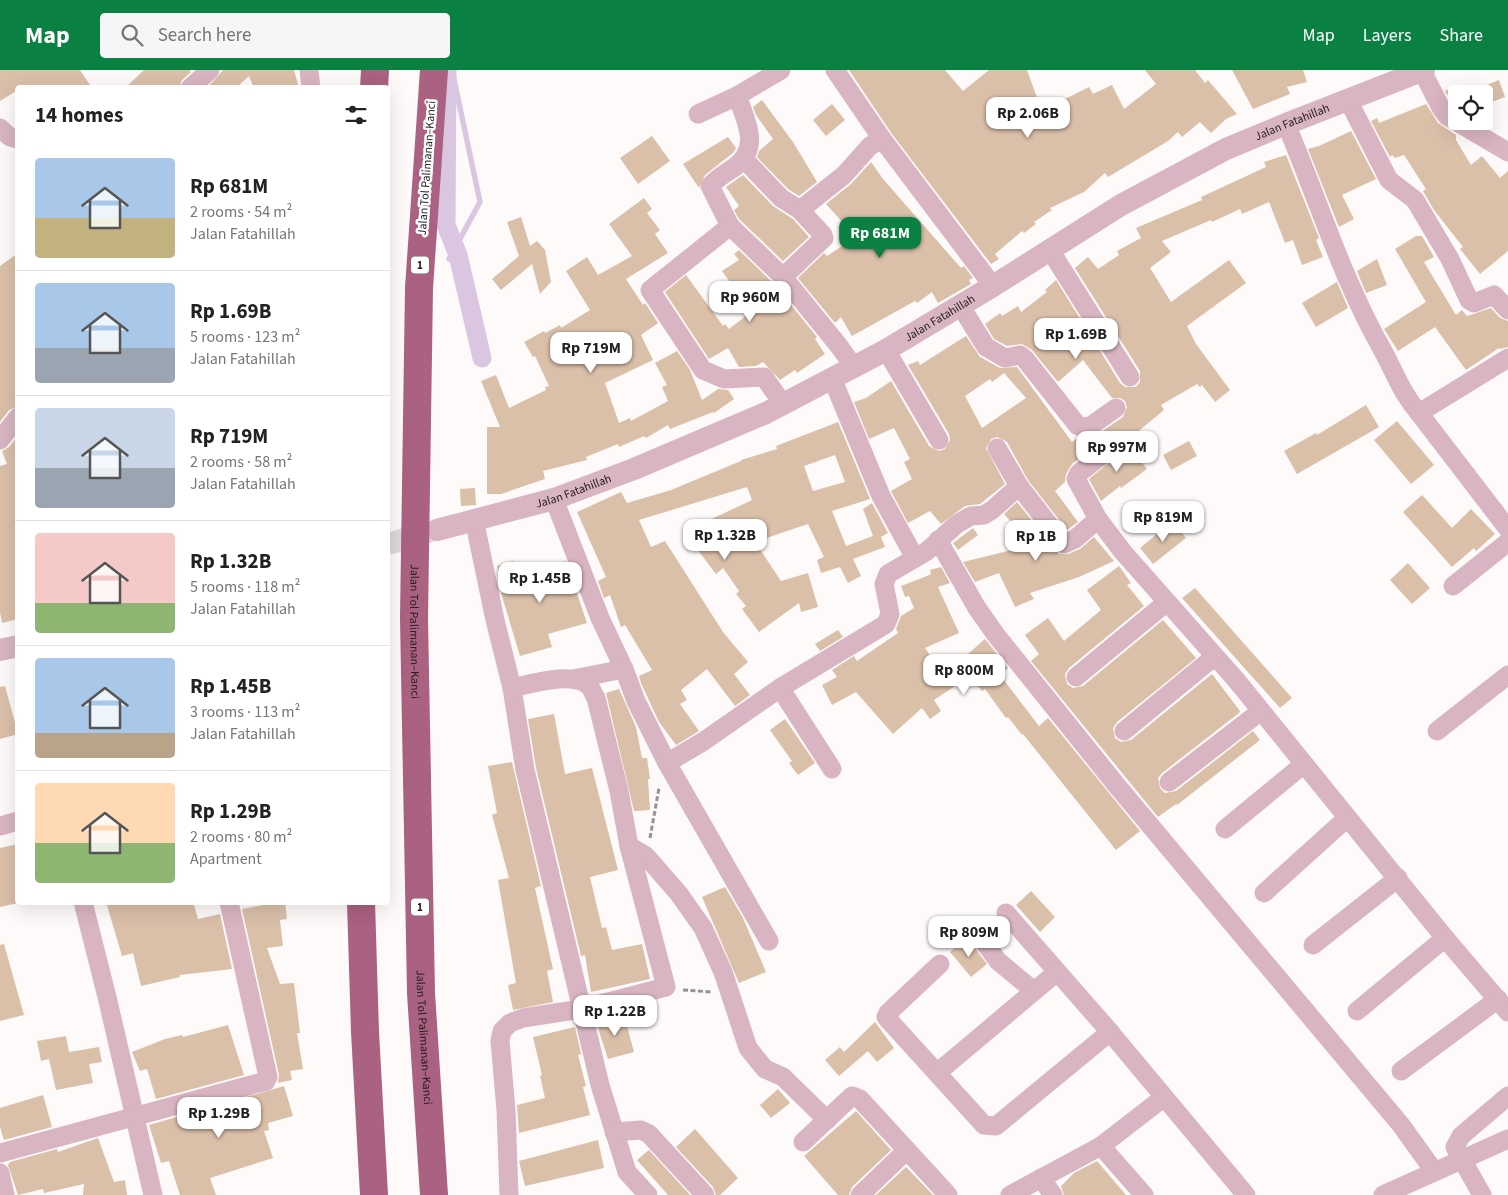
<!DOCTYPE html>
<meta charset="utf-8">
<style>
body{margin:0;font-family:"Source Sans 3",sans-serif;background:#f6f6f6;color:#222;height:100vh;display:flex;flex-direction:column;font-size:19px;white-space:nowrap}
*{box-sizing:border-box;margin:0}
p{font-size:16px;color:#767676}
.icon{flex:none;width:28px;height:28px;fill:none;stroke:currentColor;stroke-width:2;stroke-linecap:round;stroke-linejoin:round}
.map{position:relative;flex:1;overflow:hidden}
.drawer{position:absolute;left:15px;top:15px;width:375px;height:820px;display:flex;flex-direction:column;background:#fff;border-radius:5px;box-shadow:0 5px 20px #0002}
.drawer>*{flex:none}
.controls{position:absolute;left:1448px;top:15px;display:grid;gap:10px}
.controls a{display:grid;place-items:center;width:45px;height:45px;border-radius:5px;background:#fff;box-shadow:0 5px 20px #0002;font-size:25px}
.price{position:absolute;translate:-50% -42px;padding:0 11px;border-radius:10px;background:#fff;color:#222;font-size:16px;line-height:32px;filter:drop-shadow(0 1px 2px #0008)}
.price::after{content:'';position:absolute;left:50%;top:30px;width:15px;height:11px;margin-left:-8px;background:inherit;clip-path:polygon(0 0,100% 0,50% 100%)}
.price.on{background:#0b8043;color:#fff}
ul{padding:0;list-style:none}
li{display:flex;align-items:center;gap:15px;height:125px;padding:0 20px}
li+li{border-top:1px solid #e0e0e0}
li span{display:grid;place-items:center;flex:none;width:140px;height:100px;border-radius:5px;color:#555}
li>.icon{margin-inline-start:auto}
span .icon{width:60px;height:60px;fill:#fffc;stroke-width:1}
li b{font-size:21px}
h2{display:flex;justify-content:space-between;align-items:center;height:60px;padding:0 20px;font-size:21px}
header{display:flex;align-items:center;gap:30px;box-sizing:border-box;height:70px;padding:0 25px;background:#0b8043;color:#fff}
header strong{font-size:24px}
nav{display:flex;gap:28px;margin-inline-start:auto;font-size:18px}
.search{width:350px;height:45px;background:#f6f6f6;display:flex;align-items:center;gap:12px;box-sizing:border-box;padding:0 18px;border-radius:5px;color:#767676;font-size:19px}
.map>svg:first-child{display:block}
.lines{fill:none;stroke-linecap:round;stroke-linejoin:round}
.stream{stroke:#dbc6e1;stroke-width:5.5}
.canal{stroke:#dbc6e1;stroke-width:19}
.building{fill:#dabfa9;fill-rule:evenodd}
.tertiary-tunnel{stroke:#ddd9d9;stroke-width:22;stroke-dasharray:22 11;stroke-linecap:butt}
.path{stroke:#969291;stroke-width:3;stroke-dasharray:5 2.5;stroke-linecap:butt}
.minor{stroke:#d9b4c2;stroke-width:19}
.tertiary{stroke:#d9b4c2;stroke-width:22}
.motorway{stroke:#ab6181;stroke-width:28}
.labels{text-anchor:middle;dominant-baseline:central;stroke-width:5;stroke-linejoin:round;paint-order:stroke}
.shield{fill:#fff;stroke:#666464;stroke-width:1}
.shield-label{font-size:11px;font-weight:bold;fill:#252121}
.street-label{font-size:12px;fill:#252121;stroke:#fff}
</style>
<header>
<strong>Map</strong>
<div class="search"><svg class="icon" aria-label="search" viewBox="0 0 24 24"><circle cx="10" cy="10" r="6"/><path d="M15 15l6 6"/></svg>Search here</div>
<nav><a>Map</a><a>Layers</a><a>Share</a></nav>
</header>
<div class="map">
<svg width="1508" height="1125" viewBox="0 0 1508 1125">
<rect width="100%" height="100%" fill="#fefaf9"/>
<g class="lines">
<path class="stream" d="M449,189L480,132L452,0"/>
<path class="canal" d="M447,0L446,155L458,185L482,288"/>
</g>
<g class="building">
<path d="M0,0H80L92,18H18V20L0,31Z"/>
<path d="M144,0H189L191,2L182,10L179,18H125Z"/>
<path d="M223,0H294L299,18H254L249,6L236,18H207Z"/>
<path d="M849,0H945L963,21L989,0H1027L1040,36L1055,28L1057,33L1089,17L1093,24L1112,15L1124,39L1156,14L1145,0H1195L1205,13L1208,10L1237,44L1226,49L1211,63L1200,52L1182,67L1178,62L1168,71L1108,107L1105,103L1084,122L1050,138L1052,140L1034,152L1036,154L1024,163L1022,161L995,184L999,189L991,194L892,64Z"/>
<path d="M1232,0H1303L1307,12L1287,17L1290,24L1253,39Z"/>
<path d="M1499,10L1505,27L1484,35V16Z"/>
<path d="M1456,16V38L1445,21Z"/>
<path d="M762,30L793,72L817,112L799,126L788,119L757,87L759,81L773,69L756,45L753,37Z"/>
<path d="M832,34L845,50L826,66L813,50Z"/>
<path d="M1426,34L1438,53L1456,65V70L1471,95L1482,86L1500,108L1508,101V181L1480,204L1460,179L1463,177L1434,140L1423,121L1426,119L1404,85L1395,88L1392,85L1390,87L1371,51L1377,48L1379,53Z"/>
<path d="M1351,61L1376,109L1342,125L1354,149L1339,157L1308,79L1319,76Z"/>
<path d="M652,66L670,91L638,114L620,88Z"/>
<path d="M728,67L736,78L734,82L705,105L699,118L683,94Z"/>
<path d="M1286,85L1319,168L1316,170L1323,187L1302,195L1293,170L1285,173L1269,132L1242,144L1240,139L1212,152L1211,150L1162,171L1171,182L1150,198L1171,232L1229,190L1246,213L1187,256L1196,274L1230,320L1215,332L1202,315L1200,317L1197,314L1161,335L1164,340L1129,369L1123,361L1113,363L1072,394L1066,404L1065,412L1055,421L1078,452L1067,460L1028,410L1007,372L997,367L991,369L986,378L1005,414L980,434L965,436L941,454L930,441L908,453L891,421L912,409L904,392L910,389L894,358L869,369L854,332L866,328L891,311L929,376L939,381L945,379L950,370L949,364L908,295L918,291L920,295L966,266L980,287L1000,298L1017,297L1072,372L1076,369L1081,375L1088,368L1095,366L1123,347L1127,337L1125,331L1120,328H1112L1083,290L1058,312L1032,280L1022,274L1007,276L994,269L985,254L1000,243L1002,246L1018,236L1021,242L1047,222L1045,220L1056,210L1120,313L1125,317H1136L1140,312V301L1075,198L1088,187L1098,199L1119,185L1117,181L1141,168L1136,158L1202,130L1201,127L1266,97L1264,92ZM1004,303L1026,328L982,358L965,326L990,309L992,312Z"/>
<path d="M871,92L883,109L961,198L964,196L973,208L969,210L971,214L938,233L932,222L917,233L915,231L852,266L841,247L835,253L798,208L824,183L827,186L856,167L826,134L851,114Z"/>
<path d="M743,105L773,136L793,149L809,167L783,191L739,149L734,140L739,136L726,117Z"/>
<path d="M644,128L652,139L647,143L660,160L655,164L668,183L626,209L643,235L645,233L658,253L641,265L653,290L605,313L619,353L630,348L631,351L668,331L662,317L667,315L655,293L677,281L690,300L702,330L718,319L728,320L734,329L714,343L713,342L670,359L668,355L646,368L644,366L619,377L618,374L586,387L587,390L543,401L545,409L501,424H487V357H500L481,311L496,305L509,338L546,320L545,317L549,316L535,286L533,287L524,272L544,261L545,263L560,255L561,258L590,240L566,201L587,187L598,205L632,186L609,154Z"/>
<path d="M521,147L530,176L537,171L545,180L551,212L540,224L532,194L501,220L492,209L519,186L507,152Z"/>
<path d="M1416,166H1422L1434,187L1424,192L1456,245L1462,240L1467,246L1491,238L1500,248L1508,251V277L1500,279L1499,278L1466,300L1435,257L1398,281L1384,259L1426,232L1395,179Z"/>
<path d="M739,180L775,215L817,267L815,269L825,284L797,303L795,300L780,310L763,292L756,296L739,297L728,278L709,289L665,222L686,205L723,256L725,254L729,259L751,242L722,201L739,190L734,184Z"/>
<path d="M18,183V336L9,340L0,352V196Z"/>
<path d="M1377,189L1387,215L1366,223L1357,201Z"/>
<path d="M1337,212L1348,238L1316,257L1302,233Z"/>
<path d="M1366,335L1379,357L1297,404L1284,381L1316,363L1317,365Z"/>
<path d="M1397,351L1434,395L1411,414L1374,370Z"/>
<path d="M838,352L870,429L832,441L846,476L873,466L863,439L872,433L888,463L881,467L885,477L853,489L861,506L848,513L840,497L821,503L817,490L824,487L808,454L755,472L781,511L808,503L818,537L801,542L799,533L759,562L742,539L746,536L736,524L739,521L723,498L716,504L684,462L752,430L747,417L639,450L651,477L665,471L723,562L748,592L734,604L750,625L735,636L707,599L681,620L687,630L680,634L699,661L676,675L659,652L641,613L639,606L652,600L625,555L621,557L610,525L604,528L598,511L606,507L577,442L621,422L627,433L671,420L741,391V390L777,379L776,376ZM835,385L845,412L813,421L804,396Z"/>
<path d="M18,366V549L2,553L0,542V396L7,394L2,381L9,377Z"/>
<path d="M1189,371L1197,386L1171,400L1163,385Z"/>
<path d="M1129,376L1147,399L1121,418L1120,416L1101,431L1089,409Z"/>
<path d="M475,418L476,435L461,436L460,419Z"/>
<path d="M1422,425L1452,458L1471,439L1495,464L1476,481L1474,478L1452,497L1403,442Z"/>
<path d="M1017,432L1059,484H1068L1080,479L1094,467L1114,491L1079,507L1030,523L1034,529L1015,537L999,503L975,512L963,492L1032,475L1004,444Z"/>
<path d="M1173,451L1186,468L1153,494L1140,478Z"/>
<path d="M973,458L978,465L958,480L953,473Z"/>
<path d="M513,491L517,505L566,491L587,553L548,564L552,577L520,586L501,523L505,522L497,496Z"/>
<path d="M1408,493L1430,518L1412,534L1390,510Z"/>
<path d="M1119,496L1131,513L1127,515L1144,536L1069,598L1065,604L1067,614L1073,618L1083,616L1163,550L1196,588L1117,652L1113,658L1115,668L1121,672L1131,670L1212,604L1240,641L1239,643L1162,703L1158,708L1160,718L1165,723L1176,721L1253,661L1260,670L1177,735L1176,734L1158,747L1031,591L1039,584L1025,565L1048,548L1064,571L1101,540L1087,520Z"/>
<path d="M941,497L950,513L938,517L959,563L925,578L944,605L985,569L1008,598L1000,605L1039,656L1048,648L1140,761L1116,780L1023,664L1022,665L1008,647L1006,648L985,619L982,621L970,606L934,630L941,641L930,649L922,638L893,664L856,622L832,635L822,615L837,607L832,600L854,586L857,591L898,563L896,559L901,546L914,538L909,526L905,527L901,516L927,506L931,504L930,500Z"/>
<path d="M1195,518L1292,628L1280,638L1182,528Z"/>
<path d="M838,560L843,567L820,581L815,574Z"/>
<path d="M5,616L18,664L0,669V617Z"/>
<path d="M619,619L636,657L642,688H647L650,709H648L650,740L634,741L606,623Z"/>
<path d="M554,644L565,704L592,698L618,800L590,807L602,858L606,857L612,880L642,874L650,909L591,922L585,885L581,886L536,698L528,649Z"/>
<path d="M785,649L815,693L798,705L789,693L792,691L770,660Z"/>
<path d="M512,692L541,816L535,818L553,899L547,901L553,932L513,940L508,915L516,913L498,810L509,808L492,745L497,743L488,696Z"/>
<path d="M18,774V833L0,837V778Z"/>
<path d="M725,817L743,848L766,902L739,913L702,827Z"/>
<path d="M1031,821L1055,847L1040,862L1016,835Z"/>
<path d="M106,832H193L198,849L220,844L232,899L180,905V907L141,916L133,883L122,886Z"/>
<path d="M279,832H285L287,849L280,850L283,876L267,878L280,914L294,913L300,963H297L303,999L290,1001L292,1010L278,1013L279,1005L242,839Z"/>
<path d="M967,868L987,894L971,907L950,882Z"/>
<path d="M4,874L24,945L0,951V875Z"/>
<path d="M624,945L634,982L608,989L596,952Z"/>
<path d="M875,952L894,978L877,992L868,981L839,1006L825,990L840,977L844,982Z"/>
<path d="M228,955L244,1005L156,1029L147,999L140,1001L132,982L165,969L182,965L183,967Z"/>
<path d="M575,957L581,984L578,985L586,1016L583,1017L590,1045L519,1063L517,1035L545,1028L540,1006L542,1005L533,967Z"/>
<path d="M66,966L69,982L99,977L102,992L89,994L93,1013L56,1020L49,989L41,991L37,971Z"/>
<path d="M284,1016L293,1046L268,1053L269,1060L264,1061L273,1088L210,1108L216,1125H180L169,1091L161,1093L149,1055Z"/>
<path d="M778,1019L790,1033L771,1048L760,1035Z"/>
<path d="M43,1025L52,1057L4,1070L0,1057V1038Z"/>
<path d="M856,1041L891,1080L852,1117L849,1125H838L804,1086Z"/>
<path d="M695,1059L738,1108L720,1125H716L713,1117L676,1077Z"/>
<path d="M98,1068L114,1112L125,1110L127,1125H83L84,1114L44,1123L43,1119L18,1125L8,1095L10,1092L57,1079L58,1082Z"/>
<path d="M598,1070L604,1098L525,1116L519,1091Z"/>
<path d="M649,1080L690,1125H668L637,1090Z"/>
<path d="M1097,1091L1126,1125H1064L1061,1116L1074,1103Z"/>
<path d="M906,1097L933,1125H876Z"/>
</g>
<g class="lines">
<path class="tertiary-tunnel" d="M388,474L431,461"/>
<g class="path">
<path d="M650,768L659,718"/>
<path d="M683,920L712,922"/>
</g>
<g class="minor">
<path d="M309,0L311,18"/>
<path d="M835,0L882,69L993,216"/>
<path d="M1422,1L1441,38L1447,46L1508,82"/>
<path d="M190,18L210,0"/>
<path d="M1348,30L1389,110L1415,130L1450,189L1469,230L1474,233L1494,225L1508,240"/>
<path d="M698,44L737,26"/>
<path d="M1286,54C1318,129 1342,209 1383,281C1395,303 1402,324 1419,343"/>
<path d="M0,58L10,67L18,69"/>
<path d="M744,89L781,128L800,140"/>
<path d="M730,156L710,116C717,108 726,103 735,97C761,77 746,51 737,26L781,0"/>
<path d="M1050,180L1130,307"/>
<path d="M783,207L839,276L854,297"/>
<path d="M960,235L986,277L1005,288L1020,285L1025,289L1078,356L1089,357L1116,338"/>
<path d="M886,280L939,370"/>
<path d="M1508,288L1419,343L1508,459"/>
<path d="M832,308L881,426L915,488"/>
<path d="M783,334L764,307L724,309L703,300L650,220L730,156L783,207L824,168L823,165L800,140L844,105L870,76L882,69"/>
<path d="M0,370L18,347"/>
<path d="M1119,372L1079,403L1076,409L1098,449L1123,482L1237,611L1445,868L1508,942"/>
<path d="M997,378L1019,416L1064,474L1075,469L1098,449"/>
<path d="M554,429L600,548L624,599L636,631L667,693L769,871"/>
<path d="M474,449L495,550L512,618L525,700L600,1015L627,1102L648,1125"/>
<path d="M938,470L977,538L996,565L1118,717L1401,1055L1434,1101"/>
<path d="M1453,516L1508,472"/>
<path d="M1076,607L1167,532"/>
<path d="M573,609L624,599"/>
<path d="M780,618L832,699"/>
<path d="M1124,661L1214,587"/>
<path d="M1437,661L1508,605"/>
<path d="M667,693L704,671L780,618L886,554L890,544L884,514L888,504L927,481L957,454L971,446L984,445L992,440L1019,416"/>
<path d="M1169,712L1261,641"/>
<path d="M0,756L18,751"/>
<path d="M1225,759L1304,694"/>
<path d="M629,776L646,786L679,824L703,858L723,902L748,978L765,999L783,1007L827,1050"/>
<path d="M1264,823L1347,748"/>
<path d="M83,832L107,927L153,1125"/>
<path d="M1006,843L1110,962L1246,1125"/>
<path d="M976,861L998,891L1034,921"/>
<path d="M1313,875L1398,808"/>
<path d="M940,894L888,943L886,947L984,1055L996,1056L1110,962"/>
<path d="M1357,941L1445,868"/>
<path d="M1401,1001L1498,929"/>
<path d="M938,1002L1057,902"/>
<path d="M614,1062L641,1060L649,1064L705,1125"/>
<path d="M803,1072L852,1026L860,1029L948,1125"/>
<path d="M1101,1076L1144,1125"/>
<path d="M0,1083L266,1011L268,1007L229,832"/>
<path d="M0,1103L5,1125"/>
<path d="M1041,1108L1053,1125"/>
<path d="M509,1125L506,1040L500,971L502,961L510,953L523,948L581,939L666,917L629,776L619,721L596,628C594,625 592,620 590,617C575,600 531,614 512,618"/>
<path d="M860,1125L907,1080"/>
<path d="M1010,1125L1101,1076L1163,1028"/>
<path d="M1383,1125L1508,1069"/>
<path d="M1482,1125L1455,1077L1461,1066L1508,1026"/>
</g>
<g class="tertiary">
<path id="s1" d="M437,460L554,429L634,399L766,343L886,280L993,216L1121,135L1226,79L1286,54L1424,0"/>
<path d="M0,580L18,576"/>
</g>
<g class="motorway">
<path id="s2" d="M434,0L419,218L414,548L421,923L434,1125"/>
<path d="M374,18L375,0"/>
<path d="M361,832L365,962L374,1125"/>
</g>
</g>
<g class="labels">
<g class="shield">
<rect x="411" y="186.5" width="18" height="17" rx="4"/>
<rect x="411" y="828.5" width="18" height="17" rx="4"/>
</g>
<g class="shield-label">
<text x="420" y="195">1</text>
<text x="420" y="837">1</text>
</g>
<g class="street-label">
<text stroke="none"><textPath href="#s1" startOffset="952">Jalan Fatahillah</textPath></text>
<text transform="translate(427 98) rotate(-86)">Jalan Tol Palimanan–Kanci</text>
<text stroke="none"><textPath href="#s1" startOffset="548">Jalan Fatahillah</textPath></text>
<text stroke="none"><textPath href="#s1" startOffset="142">Jalan Fatahillah</textPath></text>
<text stroke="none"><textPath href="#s2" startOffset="562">Jalan Tol Palimanan–Kanci</textPath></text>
<text stroke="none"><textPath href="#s2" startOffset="968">Jalan Tol Palimanan–Kanci</textPath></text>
</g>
</g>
</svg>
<div class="controls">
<a><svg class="icon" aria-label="locate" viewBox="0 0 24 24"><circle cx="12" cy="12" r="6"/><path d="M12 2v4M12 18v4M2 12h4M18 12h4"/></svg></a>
</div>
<b class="price" style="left:1028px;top:69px">Rp 2.06B</b>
<b class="price on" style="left:880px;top:189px">Rp 681M</b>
<b class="price" style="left:750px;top:253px">Rp 960M</b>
<b class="price" style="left:1076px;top:290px">Rp 1.69B</b>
<b class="price" style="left:591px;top:304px">Rp 719M</b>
<b class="price" style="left:1117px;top:403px">Rp 997M</b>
<b class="price" style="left:1163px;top:473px">Rp 819M</b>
<b class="price" style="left:725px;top:491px">Rp 1.32B</b>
<b class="price" style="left:1036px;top:492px">Rp 1B</b>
<b class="price" style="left:540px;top:534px">Rp 1.45B</b>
<b class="price" style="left:964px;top:626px">Rp 800M</b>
<b class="price" style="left:969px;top:888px">Rp 809M</b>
<b class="price" style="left:615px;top:967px">Rp 1.22B</b>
<b class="price" style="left:219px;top:1069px">Rp 1.29B</b>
<section class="drawer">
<h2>14 homes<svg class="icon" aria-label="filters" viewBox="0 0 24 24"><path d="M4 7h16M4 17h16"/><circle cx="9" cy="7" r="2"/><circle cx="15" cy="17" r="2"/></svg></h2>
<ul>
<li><span style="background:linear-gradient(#a9c7e8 60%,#c2b280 0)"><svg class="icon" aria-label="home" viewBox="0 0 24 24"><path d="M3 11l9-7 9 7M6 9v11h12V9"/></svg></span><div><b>Rp 681M</b><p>2 rooms · 54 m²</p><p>Jalan Fatahillah</p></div></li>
<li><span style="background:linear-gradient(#a9c7e8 65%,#9aa5b1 0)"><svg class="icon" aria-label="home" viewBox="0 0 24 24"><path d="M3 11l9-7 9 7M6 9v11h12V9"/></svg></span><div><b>Rp 1.69B</b><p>5 rooms · 123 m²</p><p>Jalan Fatahillah</p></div></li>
<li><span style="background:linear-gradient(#c9d6e8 60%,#9aa5b1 0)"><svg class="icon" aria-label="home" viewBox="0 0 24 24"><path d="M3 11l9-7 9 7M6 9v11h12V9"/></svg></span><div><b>Rp 719M</b><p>2 rooms · 58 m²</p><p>Jalan Fatahillah</p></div></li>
<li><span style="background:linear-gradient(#f6c9c9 70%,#8fb573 0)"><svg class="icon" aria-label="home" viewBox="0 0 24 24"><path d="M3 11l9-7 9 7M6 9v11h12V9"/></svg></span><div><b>Rp 1.32B</b><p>5 rooms · 118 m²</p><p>Jalan Fatahillah</p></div></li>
<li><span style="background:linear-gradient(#a9c7e8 75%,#b9a48a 0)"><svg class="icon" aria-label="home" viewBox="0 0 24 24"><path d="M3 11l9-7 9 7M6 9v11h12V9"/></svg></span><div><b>Rp 1.45B</b><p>3 rooms · 113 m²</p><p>Jalan Fatahillah</p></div></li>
<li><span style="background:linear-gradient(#ffd9b3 60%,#8fb573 0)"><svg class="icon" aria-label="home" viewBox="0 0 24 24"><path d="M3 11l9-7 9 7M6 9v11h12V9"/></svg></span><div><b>Rp 1.29B</b><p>2 rooms · 80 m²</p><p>Apartment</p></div></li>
</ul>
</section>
</div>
